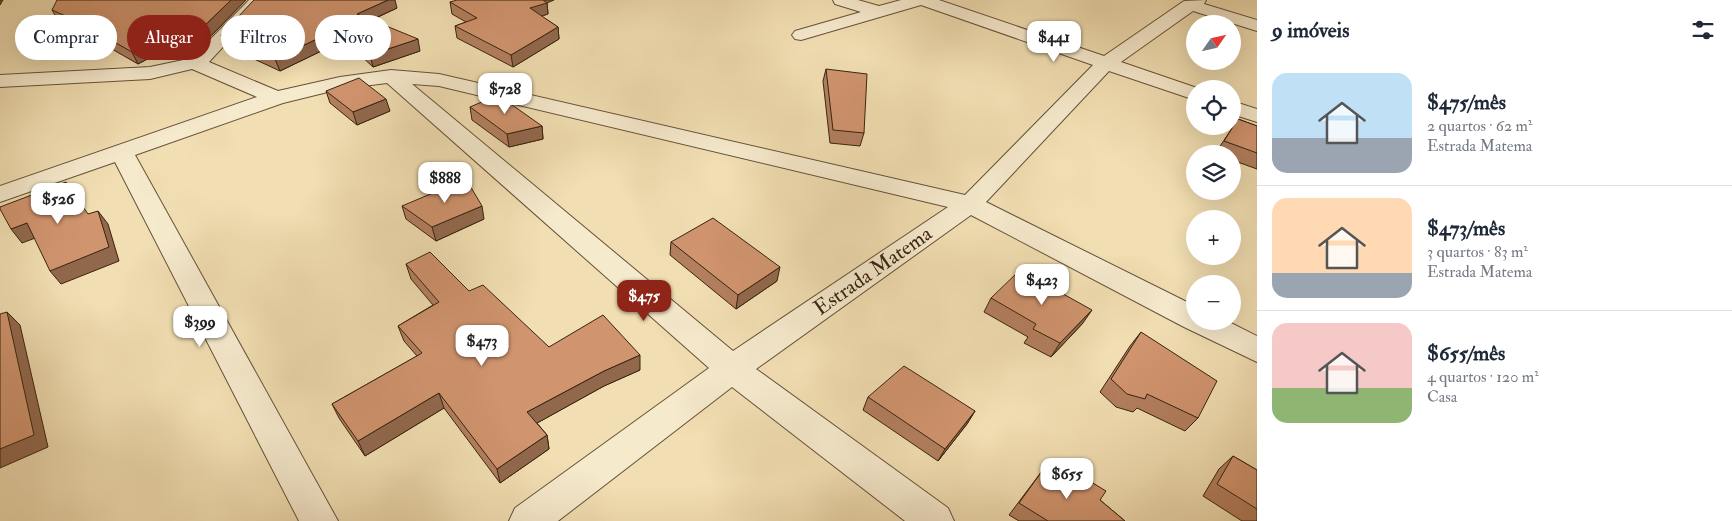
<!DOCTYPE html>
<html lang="pt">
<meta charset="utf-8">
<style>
body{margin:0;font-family:"IM FELL Double Pica",serif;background:#f6f6f7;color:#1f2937;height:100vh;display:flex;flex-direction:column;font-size:19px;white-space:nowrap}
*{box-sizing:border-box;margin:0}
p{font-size:16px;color:#747a83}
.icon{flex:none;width:28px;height:28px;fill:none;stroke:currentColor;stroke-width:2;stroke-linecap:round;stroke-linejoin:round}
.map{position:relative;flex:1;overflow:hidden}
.drawer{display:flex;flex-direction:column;background:#fff;width:475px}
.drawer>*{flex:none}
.guide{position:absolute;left:15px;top:15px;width:475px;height:45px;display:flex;gap:10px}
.needle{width:32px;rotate:56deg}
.buttons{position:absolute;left:1186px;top:15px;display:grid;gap:10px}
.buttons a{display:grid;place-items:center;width:55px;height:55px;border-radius:50%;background:#fff;box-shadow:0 5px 20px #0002;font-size:25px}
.price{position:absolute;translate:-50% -42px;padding:0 11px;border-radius:10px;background:#fff;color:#222;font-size:16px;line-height:32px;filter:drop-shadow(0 1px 2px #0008)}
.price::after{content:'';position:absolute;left:50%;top:30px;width:15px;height:11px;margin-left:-8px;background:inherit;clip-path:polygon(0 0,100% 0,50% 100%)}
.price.current{background:#8f2418;color:#fff}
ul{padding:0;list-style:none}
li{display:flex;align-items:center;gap:15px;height:125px;padding:0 15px}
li+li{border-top:1px solid #e0e1e3}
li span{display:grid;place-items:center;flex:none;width:140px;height:100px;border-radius:15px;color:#555}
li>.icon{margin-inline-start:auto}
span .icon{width:60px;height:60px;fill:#fffc;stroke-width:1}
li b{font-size:21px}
h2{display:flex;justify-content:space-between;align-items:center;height:60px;padding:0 15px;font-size:21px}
.pill{padding:0 18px;border-radius:22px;background:#fff;box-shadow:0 5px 20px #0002;font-size:18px;line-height:45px}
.pill.current{background:#8f2418;color:#fff}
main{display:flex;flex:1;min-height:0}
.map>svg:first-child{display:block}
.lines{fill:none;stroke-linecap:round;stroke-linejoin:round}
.minor-casing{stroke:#665238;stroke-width:2}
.minor{fill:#f6eacd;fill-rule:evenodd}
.wall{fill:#b37f5f;stroke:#37240f}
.shaded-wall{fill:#92684d;stroke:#37240f}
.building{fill:#d0946e;stroke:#37240f}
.labels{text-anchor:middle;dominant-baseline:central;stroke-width:4;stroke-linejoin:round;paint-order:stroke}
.street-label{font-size:21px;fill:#37240f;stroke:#f6eacd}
</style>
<main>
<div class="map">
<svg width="1257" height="521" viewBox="0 0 1257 521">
<rect width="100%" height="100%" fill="#f1deb2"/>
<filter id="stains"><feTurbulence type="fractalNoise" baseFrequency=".004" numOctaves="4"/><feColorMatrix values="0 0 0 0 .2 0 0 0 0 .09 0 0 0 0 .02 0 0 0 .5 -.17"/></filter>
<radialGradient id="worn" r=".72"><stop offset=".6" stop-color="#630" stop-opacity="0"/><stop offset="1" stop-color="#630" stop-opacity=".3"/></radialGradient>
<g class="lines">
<g class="minor-casing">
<g id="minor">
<path d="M249,0H266L209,62L278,91L340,77L391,70L439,74L965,195L1093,65L921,5L801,40L795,39L792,35L795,31L861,12L835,4L833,0H858L879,6L901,0H939L1104,56L1184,1L1206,0L1204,4L1257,20V31L1193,11L1121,62L1200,89H1195V100L1109,71L986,202L1195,306V321H1227L1257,336V362L1184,327L971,215L756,369L948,508L954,521H905L732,387L558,521H509L515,508L709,368L387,83L340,89L283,103L135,155L338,521H299L115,162L0,202V186L257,97L192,69L150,79L0,87V75L150,67L188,59L198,52ZM412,84L439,86L948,207L733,351Z"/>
<path d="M1232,101L1257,109V122L1232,114Z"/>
</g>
</g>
<use href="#minor" class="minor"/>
</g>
<g class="wall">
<path d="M246,0L204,43H177L138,64L84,33L59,22L52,10Z"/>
<path d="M450,2L547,3L548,14L541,16L558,27L559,39L513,67L457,38L455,26L466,22L452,14Z"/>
<path d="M397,8L372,20L420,51L373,67L344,40L280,71L226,46L221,35Z"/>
<path d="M826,69L864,133L860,146L830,143L823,81Z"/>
<path d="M326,91L390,111L357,125L330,103Z"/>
<path d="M470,107L542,126L543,139L509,147L472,120Z"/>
<path d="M1238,119L1257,126V169L1232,160V154H1215Z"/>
<path d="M402,206L484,219L436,241L406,219Z"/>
<path d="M671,242L777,281L736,309L670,255Z"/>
<path d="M406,264L469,291L549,347L640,370L604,386L537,423L547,435L549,449L500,483L444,408L365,456L339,418L332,404L417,356L404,341L398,326L433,305L411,279Z"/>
<path d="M991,298L1083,323L1051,357L1024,343L1028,337L984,312Z"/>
<path d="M1141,332L1198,418L1185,431L1137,408L1133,412L1116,407L1100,392L1130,346Z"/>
<path d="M868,397L975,411L967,424L938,461L863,410Z"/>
<path d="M1233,456L1257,470V521H1242L1203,496L1219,469Z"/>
<path d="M1045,467L1069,483L1100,500L1125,521H1019L1009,515Z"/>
</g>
<g class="shaded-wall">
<path d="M0,0H3L0,5Z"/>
<path d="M231,0H246L204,43L199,31Z"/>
<path d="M388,0H395L397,8L360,25L357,14Z"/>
<path d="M536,0H554L547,3L548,14L531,20L530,8Z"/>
<path d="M558,27L559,39L513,67L511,55Z"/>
<path d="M340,28L344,40L280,71L275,59Z"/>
<path d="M171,31L177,43L138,64L132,52Z"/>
<path d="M418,39L420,51L373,67L370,55Z"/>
<path d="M386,99L390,111L357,125L353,112Z"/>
<path d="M542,126L543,139L509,147L507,134Z"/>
<path d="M482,206L484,219L436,241L432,227Z"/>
<path d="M98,211L108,224L119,261L61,284L50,271Z"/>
<path d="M27,223L38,237L22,243L11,229Z"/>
<path d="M780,267L777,281L736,309L738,295Z"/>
<path d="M1092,310L1083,323L1051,357L1060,343Z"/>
<path d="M7,312L20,325L48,447L0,468V449Z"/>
<path d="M640,355V370L604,386L530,427L527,412L604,371Z"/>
<path d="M439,393L444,408L365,456L358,441Z"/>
<path d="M975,411L967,424L938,461L945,449Z"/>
<path d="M547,435L549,449L500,483L497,469Z"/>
</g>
<g class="building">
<path d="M57,0H231L199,31H171L132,52L77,21L52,10Z"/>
<path d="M254,0H388L357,14L418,39L370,55L340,28L275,59L221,35Z"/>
<path d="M457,0H543L547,3L530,8L558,27L511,55L455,26L477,18L450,2Z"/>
<path d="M826,69L867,74L864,133L833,130Z"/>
<path d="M359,78L386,99L353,112L326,91Z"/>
<path d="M498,95L542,126L507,134L470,107Z"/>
<path d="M1238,119L1257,126V153L1224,141Z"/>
<path d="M466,179L482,206L432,227L402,206Z"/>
<path d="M66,182L88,214L98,211L109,247L50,271L27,223L11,229L0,209V207Z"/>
<path d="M713,218L780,267L738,295L671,242Z"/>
<path d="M430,252L469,291L483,285L549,347L603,315L640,355L604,371L527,412L547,435L497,469L439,393L358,441L332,404L422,353L398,326L439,302L406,264Z"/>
<path d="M1020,270L1092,310L1060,343L1033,329L1036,324L991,298Z"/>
<path d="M7,312L34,435L0,449V314Z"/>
<path d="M1141,332L1217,381L1198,418L1147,394L1145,399L1127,394L1111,379Z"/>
<path d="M904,366L975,411L945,449L868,397Z"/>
<path d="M1233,456L1257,470V509L1217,484Z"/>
<path d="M1045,467L1069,483L1078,474L1106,491L1100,500L1125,521H1048L1019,503Z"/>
</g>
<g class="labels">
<g class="street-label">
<text transform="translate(873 271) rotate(-35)">Estrada Matema</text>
</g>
</g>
<rect width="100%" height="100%" filter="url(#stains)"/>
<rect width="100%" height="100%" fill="url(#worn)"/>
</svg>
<div class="buttons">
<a><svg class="needle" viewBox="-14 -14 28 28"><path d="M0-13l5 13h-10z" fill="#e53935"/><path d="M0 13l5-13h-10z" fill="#747a83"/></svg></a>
<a><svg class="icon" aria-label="locate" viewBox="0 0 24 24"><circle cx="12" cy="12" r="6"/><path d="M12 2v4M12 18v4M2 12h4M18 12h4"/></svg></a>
<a><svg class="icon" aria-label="layers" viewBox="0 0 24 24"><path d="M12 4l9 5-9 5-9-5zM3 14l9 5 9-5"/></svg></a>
<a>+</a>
<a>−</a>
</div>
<b class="price" style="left:1054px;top:63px">$441</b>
<b class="price" style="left:505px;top:115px">$728</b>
<b class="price" style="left:445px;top:204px">$888</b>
<b class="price" style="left:58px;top:225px">$526</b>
<b class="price" style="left:1042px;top:306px">$423</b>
<b class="price current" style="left:644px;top:322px">$475</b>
<b class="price" style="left:200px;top:348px">$399</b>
<b class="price" style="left:482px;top:367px">$473</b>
<b class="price" style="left:1067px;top:500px">$655</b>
<div class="guide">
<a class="pill">Comprar</a>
<a class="pill current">Alugar</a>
<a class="pill">Filtros</a>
<a class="pill">Novo</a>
</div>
</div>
<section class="drawer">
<h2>9 imóveis<svg class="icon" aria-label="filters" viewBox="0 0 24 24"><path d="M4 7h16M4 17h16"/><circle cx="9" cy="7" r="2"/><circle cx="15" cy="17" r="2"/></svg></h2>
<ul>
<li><span style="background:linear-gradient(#bfe0f5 65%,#9aa5b1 0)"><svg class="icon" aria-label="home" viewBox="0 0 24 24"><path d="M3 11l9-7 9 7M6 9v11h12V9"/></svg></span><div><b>$475/mês</b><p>2 quartos · 62 m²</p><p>Estrada Matema</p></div></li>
<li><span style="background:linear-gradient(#ffd9b3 75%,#9aa5b1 0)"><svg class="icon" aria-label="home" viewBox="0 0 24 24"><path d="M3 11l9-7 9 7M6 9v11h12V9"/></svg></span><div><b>$473/mês</b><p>3 quartos · 83 m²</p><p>Estrada Matema</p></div></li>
<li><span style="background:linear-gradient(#f6c9c9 65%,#8fb573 0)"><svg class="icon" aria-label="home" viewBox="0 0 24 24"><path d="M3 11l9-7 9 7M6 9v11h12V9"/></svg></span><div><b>$655/mês</b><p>4 quartos · 120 m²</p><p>Casa</p></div></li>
</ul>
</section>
</main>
